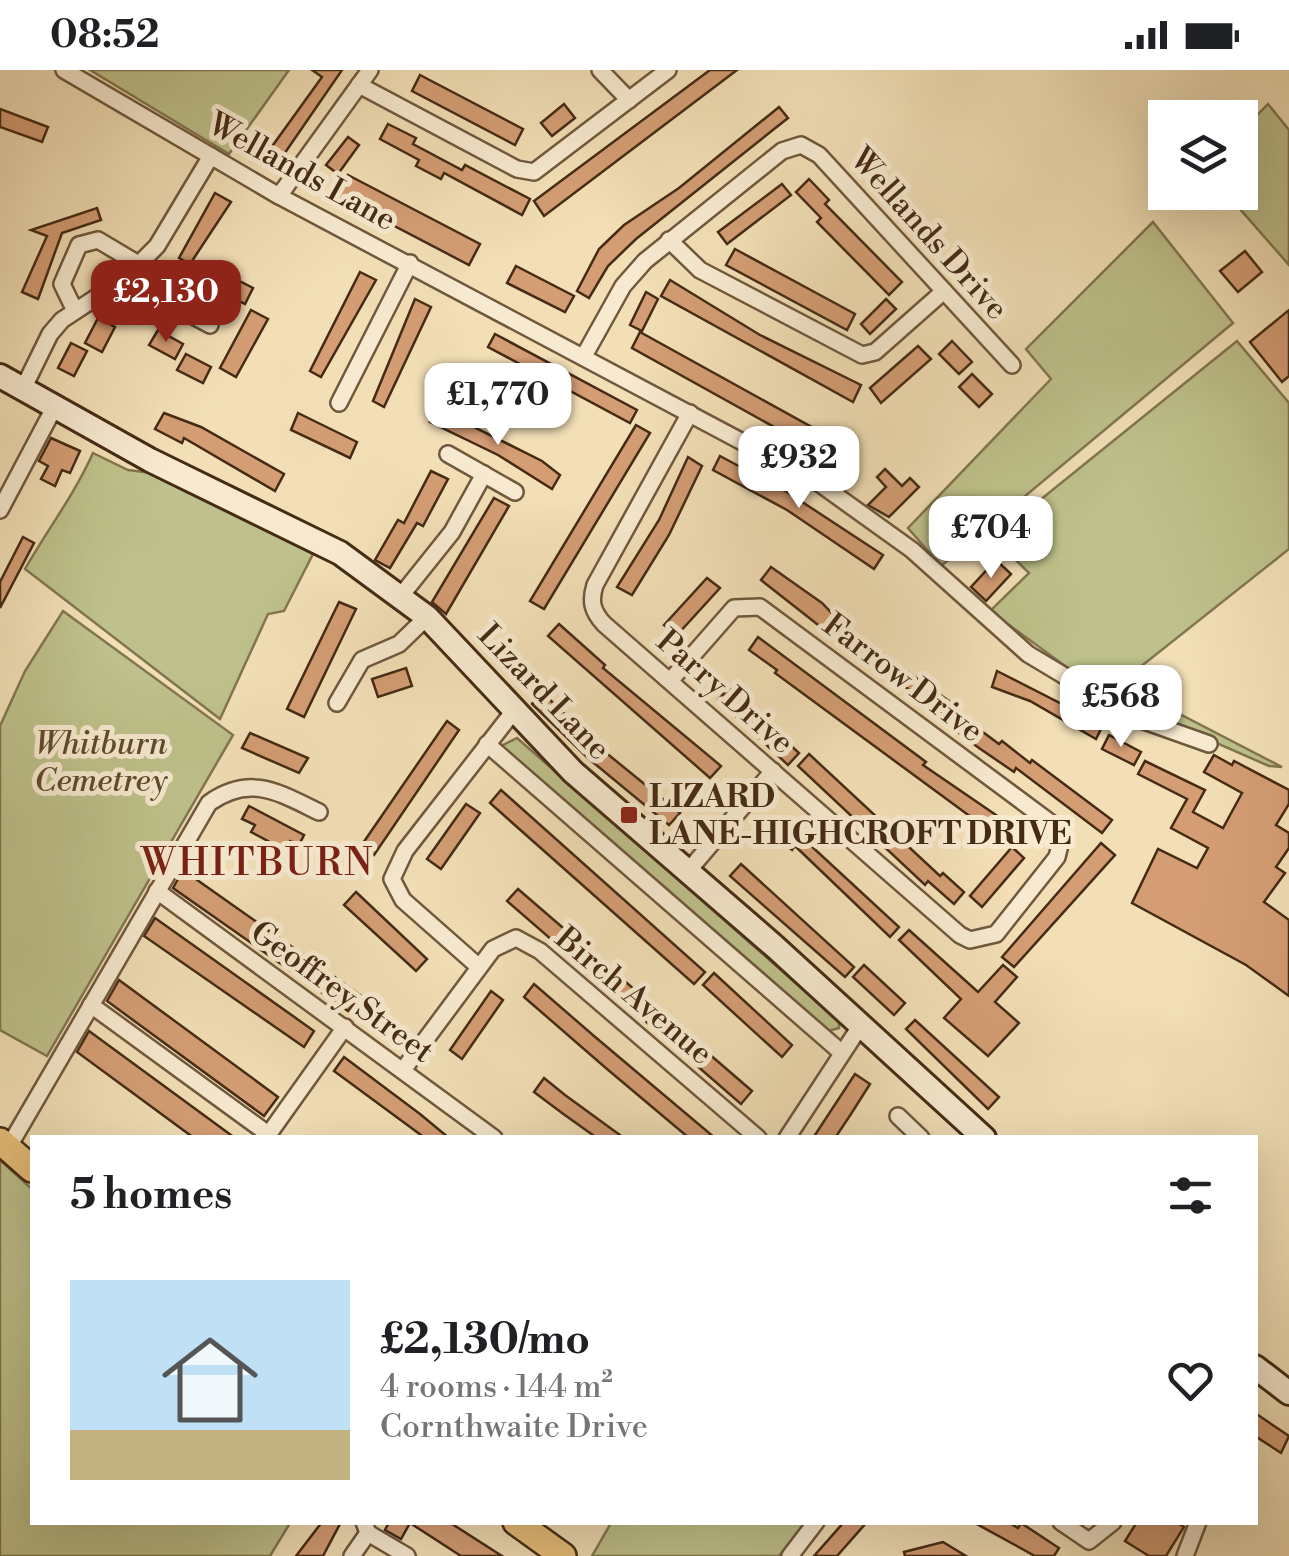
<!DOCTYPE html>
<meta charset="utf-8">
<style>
body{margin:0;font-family:"Libre Bodoni",serif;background:#f2f2f2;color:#202124;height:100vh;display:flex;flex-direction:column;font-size:38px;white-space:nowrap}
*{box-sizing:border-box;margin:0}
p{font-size:32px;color:#757577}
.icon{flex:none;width:55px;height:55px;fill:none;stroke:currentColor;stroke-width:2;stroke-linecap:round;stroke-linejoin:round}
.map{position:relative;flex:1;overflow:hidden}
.panel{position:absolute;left:30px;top:1065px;width:1228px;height:390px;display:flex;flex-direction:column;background:#fff;border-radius:0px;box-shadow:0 10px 40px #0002}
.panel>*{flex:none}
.controls{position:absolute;left:1148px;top:30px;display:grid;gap:20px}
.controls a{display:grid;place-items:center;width:110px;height:110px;border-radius:0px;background:#fff;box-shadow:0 10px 40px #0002;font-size:50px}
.price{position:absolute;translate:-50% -85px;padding:0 22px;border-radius:20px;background:#fff;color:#222;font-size:32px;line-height:65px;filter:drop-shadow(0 2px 5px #0008)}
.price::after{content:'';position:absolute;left:50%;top:60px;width:30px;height:22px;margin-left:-15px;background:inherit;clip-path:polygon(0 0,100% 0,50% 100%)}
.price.on{background:#8f2418;color:#fff}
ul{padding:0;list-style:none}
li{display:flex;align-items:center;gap:30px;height:250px;padding:0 40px}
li+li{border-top:2px solid #e0e0e0}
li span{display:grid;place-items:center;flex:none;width:280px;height:200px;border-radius:0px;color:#555}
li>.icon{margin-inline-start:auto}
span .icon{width:120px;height:120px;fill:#fffc;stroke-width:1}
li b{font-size:42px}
h2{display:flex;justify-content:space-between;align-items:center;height:120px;padding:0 40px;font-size:42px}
.status{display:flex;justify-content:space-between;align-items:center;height:70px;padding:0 50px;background:#fff;direction:ltr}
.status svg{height:28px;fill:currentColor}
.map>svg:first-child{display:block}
.green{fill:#bec18b;stroke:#827650;stroke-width:2.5}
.building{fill:#d49d74;stroke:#452b15;stroke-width:2.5}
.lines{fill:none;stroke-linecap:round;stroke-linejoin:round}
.street-casing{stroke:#70583d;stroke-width:20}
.secondary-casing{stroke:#452b15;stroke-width:28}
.primary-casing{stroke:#452b15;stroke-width:30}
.street{stroke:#f7ead0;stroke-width:15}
.secondary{stroke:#f7ead0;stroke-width:22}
.primary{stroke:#e9c07b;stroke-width:25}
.poi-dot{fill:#8f2418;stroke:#f7ead0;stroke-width:4}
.labels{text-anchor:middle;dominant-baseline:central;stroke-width:10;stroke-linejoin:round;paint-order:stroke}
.street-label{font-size:32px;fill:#452b15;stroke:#f7ead0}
.park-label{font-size:32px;font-style:italic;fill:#5d492d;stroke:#f7ead0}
.poi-label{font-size:32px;font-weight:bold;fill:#452b15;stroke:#f7ead0;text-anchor:start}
.quarter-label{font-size:38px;letter-spacing:2.5px;fill:#7a1f14;stroke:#f7ead0}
</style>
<div class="status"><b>08:52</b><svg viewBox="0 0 49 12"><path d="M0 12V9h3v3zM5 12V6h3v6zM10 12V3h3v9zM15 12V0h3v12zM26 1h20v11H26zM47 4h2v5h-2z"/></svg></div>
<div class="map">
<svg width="1289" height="1486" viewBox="0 0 1289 1486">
<rect width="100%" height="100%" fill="#f2dfb6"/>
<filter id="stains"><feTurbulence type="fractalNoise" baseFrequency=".002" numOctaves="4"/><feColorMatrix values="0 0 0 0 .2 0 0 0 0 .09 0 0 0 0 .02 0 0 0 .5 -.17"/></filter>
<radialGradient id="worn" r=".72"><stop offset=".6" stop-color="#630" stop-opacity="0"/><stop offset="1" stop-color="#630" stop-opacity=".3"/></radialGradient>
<g class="green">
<path d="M90,0H289L229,84Z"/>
<path d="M1268,34L1289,60V195L1226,123L1240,122V62Z"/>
<path d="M1153,152L1233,253L941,496L908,458L1051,309L1026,279Z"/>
<path d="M1237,271L1289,333V479L1120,613L1282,697L1269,696L1102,623L990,541L1029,503L993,468Z"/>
<path d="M93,383L128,400L152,403L313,484L284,541L268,544L220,649L25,499C48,459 74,425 93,383Z"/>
<path d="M63,541L233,665L47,986L0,960V656L25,601Z"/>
<path d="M517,668L839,951V958L828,961L499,677Z"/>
<path d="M0,1090L32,1119V1452L290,1453L270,1486H0Z"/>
<path d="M611,1453H804V1455L779,1486H592Z"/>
</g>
<g class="building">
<path d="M312,0H342L280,90L268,82L322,7Z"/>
<path d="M710,0H737L544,146L534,131Z"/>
<path d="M420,5L523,59L515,75L412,21Z"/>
<path d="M564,34L575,48L552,66L541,53Z"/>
<path d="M779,37L788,48L636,169L608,196L589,228L577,221L599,179L624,155L679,118Z"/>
<path d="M0,39L48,57L42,72L0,57Z"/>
<path d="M388,54L416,68L413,74L462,100L465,95L530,129L522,145L444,103L441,109L416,96L419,90L380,69Z"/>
<path d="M348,67L359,75L338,104L326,95Z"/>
<path d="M348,105L480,174L469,195L337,126Z"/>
<path d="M809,109L829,130L825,134L902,212L889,225L817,152L821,148L796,122Z"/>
<path d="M782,114L791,125L727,174L718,162Z"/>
<path d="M215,123L231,132L190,194L179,188Z"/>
<path d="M97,138L101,150L62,163L38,229L22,222L47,166L31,160Z"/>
<path d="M735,179L855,244L847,260L726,195Z"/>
<path d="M1245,181L1262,202L1238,222L1220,201Z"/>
<path d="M516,196L574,226L565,242L507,213Z"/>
<path d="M189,198L214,212L206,228L181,214Z"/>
<path d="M360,202L376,210L321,307L310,301Z"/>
<path d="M228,205L253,218L245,234L219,220Z"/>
<path d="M670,210L760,265L861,315L853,332L661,226Z"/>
<path d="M646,222L658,229L642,261L630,255Z"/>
<path d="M415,229L431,237L384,337L373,331Z"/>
<path d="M886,229L896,239L870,264L861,254Z"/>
<path d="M251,240L268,249L236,307L220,298Z"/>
<path d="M1289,240V306L1282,312L1250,272Z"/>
<path d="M98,248L115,257L102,282L85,273Z"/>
<path d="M158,260L183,274L175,289L149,275Z"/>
<path d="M640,262L855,381L846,397L632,278Z"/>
<path d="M495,264L637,340L630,353L488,277Z"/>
<path d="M952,271L972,292L959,304L939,284Z"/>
<path d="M71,273L87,281L74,306L58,298Z"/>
<path d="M918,276L931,289L881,333L870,318Z"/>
<path d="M186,284L211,297L203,313L177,300Z"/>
<path d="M972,304L992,324L979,337L959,317Z"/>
<path d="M438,339L542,391L560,405L552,419L498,385L430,352Z"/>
<path d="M164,343L201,357L284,404L275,421L184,368L182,373L155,359Z"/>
<path d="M298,343L357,372L350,388L291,360Z"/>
<path d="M636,355L650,363L544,539L530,531Z"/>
<path d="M51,368L80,381L70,403L62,400L55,416L41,409L48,396L39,391Z"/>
<path d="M720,386L787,422L883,485L874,499L787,440L713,400Z"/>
<path d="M688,387L702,396L669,465L632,525L617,517L659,450Z"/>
<path d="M885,399L902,416L910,408L919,417L889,447L868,435L886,417L877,407Z"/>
<path d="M431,401L448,409L423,456L417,453L390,498L375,490L398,450L404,453Z"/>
<path d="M494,428L509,436L446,544L432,532Z"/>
<path d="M23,467L34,473L0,538V512Z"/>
<path d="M996,490L1011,504L986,531L971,517Z"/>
<path d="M771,497L822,533L846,558L956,636L947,648L875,594L873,598L761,510Z"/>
<path d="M707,508L720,518L677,565L664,555Z"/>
<path d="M339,532L356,539L304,647L287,639Z"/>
<path d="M559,554L605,595L603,598L721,696L710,708L548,566Z"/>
<path d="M758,567L926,692L923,695L1015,758L1005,772L775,603L777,600L749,580Z"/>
<path d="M406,598L412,616L378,627L372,609Z"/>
<path d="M997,601L1103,655L1096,669L1030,631L992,617Z"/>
<path d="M729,618L799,683L788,695L718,630Z"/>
<path d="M542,622L594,673L680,743L669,755L589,689L532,634Z"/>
<path d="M960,645L999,674L1002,671L1030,693L1032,690L1112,750L1102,763L1016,698L1014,702L979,678L951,657Z"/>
<path d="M447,651L459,660L374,785L361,776Z"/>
<path d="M250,663L308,688L299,703L242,678Z"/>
<path d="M1109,665L1141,682L1134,695L1102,679Z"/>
<path d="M809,684L940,806L943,803L964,822L954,834L928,811L925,815L798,696Z"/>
<path d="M1214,685L1232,695L1234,691L1289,720V734L1276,755L1289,763V778L1276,797L1285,803L1264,832L1289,850V926L1246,895L1132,833L1158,779L1197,798L1208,778L1171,758L1187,729L1138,704L1145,691L1205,720L1193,742L1223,758L1242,723L1204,702Z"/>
<path d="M501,720L705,902L694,914L490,733Z"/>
<path d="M466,734L480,743L441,799L427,789Z"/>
<path d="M249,736L304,765L299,775L290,771L285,780L251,762L255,755L242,749Z"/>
<path d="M782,749L899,857L890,867L795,776L792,780L771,761Z"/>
<path d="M1101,773L1115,785L1014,897L1002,887Z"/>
<path d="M1012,777L1024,788L982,837L970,826Z"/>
<path d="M741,794L854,897L845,907L730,806Z"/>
<path d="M183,800L360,925L348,941L173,818Z"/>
<path d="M518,819L752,1021L741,1034L507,831Z"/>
<path d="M356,822L427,889L416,901L344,835Z"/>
<path d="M155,848L314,961L304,977L144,866Z"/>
<path d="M909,860L978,922L1003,895L1017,907L995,932L1019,953L988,986L944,948L961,929L899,870Z"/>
<path d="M864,895L905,933L894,945L853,907Z"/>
<path d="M714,903L792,975L782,987L703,915Z"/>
<path d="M119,910L278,1027L264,1046L107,931Z"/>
<path d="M534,914L594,966L715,1068H689L607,999L524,927Z"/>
<path d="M491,921L503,930L462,989L450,980Z"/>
<path d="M915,950L999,1027L988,1039L906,959Z"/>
<path d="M89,961L235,1068H194L77,982Z"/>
<path d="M344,987L420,1044L449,1068H425L334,1001Z"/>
<path d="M855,1004L870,1014L851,1044L835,1068H813Z"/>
<path d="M544,1008L565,1025L624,1068H597L562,1043L534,1022Z"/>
<path d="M1255,1343L1289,1366L1281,1383L1255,1366Z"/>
<path d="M322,1452H341L323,1486H296Z"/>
<path d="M389,1452H449L502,1486H461L410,1453L401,1469L385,1460Z"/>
<path d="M844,1452H867L837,1486H814Z"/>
<path d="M973,1452H1008L1018,1458L1021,1453L1059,1478L1054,1486H1035Z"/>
<path d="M1137,1452H1176L1184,1457L1166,1486H1149L1125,1471Z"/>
<path d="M943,1472L966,1486H905L904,1482Z"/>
</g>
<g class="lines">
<g class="street-casing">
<g id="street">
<path d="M64,0L279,126L816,411L912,480L1028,584L1133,647L1209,674"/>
<path d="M600,0L629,30"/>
<path d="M359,15L517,99L534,102L668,0"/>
<path d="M279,126L370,0"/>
<path d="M669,170L700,200L862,285L875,282L944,221"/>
<path d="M124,209L210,255"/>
<path d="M75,241L62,214L79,175L98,170L140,195"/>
<path d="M584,286L623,216L645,191L782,81L801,75L819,85L1012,295"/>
<path d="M22,321L50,264L62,250L124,209L157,176L211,86"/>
<path d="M339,333L410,193"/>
<path d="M448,384L515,422"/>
<path d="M0,440L54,338"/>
<path d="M400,527L452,462L484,404"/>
<path d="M670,611L734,538L760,537L1055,756L1061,771L1057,787L996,864L970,870L960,865L604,554C592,541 590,531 595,515L690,343"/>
<path d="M337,633L362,590L399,574L427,547"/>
<path d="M487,674L842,983"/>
<path d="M689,800L773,701"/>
<path d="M157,821L494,1068"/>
<path d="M479,897L403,830L392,809L405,781L513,642"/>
<path d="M91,935L268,1064"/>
<path d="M403,1000L493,879L516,868L540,881L758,1068"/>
<path d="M898,1046L921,1068"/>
<path d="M266,1068L345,957"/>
<path d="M787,1068L861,955"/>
<path d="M8,1078L209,733C250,704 278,722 319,742"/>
<path d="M364,1452L368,1463L407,1486"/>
<path d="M1061,1452L1089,1471L1113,1452"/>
<path d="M352,1486L368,1463"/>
<path d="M790,1486L816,1452"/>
<path d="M1185,1486L1198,1452"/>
</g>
</g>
<g class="secondary-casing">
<g id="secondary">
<path d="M0,306L150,390L340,483L427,547L573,702L774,876L984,1068"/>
<path d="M1255,1297L1289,1323"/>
</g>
</g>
<g class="primary-casing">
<g id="primary">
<path d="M0,1071L32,1099"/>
<path d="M516,1452L563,1486"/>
</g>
</g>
<use href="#street" class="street"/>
<use href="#secondary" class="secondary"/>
<use href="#primary" class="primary"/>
</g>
<rect class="poi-dot" x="619" y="735" width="20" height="20" rx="5"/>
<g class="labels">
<g class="street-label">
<text transform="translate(302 102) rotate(29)">Wellands Lane</text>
<text transform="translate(929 164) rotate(48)">Wellands Drive</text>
<text transform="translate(903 608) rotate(37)">Farrow Drive</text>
<text transform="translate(544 622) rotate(46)">Lizard Lane</text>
<text transform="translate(725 622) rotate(41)">Parry Drive</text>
<text transform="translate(342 922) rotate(36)">Geoffrey Street</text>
<text transform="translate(634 926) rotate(40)">Birch Avenue</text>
</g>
<g class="park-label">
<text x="101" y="674">Whitburn<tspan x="101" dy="37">Cemetrey</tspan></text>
</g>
<g class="poi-label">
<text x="649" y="727">LIZARD<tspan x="649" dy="37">LANE-HIGHCROFT DRIVE</tspan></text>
</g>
<g class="quarter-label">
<text x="258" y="793">WHITBURN</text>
</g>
</g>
<rect width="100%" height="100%" filter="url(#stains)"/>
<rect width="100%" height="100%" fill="url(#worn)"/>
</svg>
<div class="controls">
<a><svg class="icon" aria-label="layers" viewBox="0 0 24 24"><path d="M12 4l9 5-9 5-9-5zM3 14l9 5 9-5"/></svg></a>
</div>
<b class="price on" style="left:166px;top:275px">£2,130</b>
<b class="price" style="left:498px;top:378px">£1,770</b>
<b class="price" style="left:799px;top:441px">£932</b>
<b class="price" style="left:991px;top:511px">£704</b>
<b class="price" style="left:1121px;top:680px">£568</b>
<section class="panel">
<h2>5 homes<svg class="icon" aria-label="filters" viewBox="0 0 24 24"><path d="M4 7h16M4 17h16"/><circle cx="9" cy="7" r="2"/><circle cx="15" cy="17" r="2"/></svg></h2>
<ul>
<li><span style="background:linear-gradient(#bfe0f5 75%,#c2b280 0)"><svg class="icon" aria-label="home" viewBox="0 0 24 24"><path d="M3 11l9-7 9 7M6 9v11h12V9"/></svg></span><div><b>£2,130/mo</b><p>4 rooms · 144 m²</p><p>Cornthwaite Drive</p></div><svg class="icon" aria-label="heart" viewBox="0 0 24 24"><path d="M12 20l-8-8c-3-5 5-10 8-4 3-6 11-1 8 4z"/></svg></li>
</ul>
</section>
</div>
